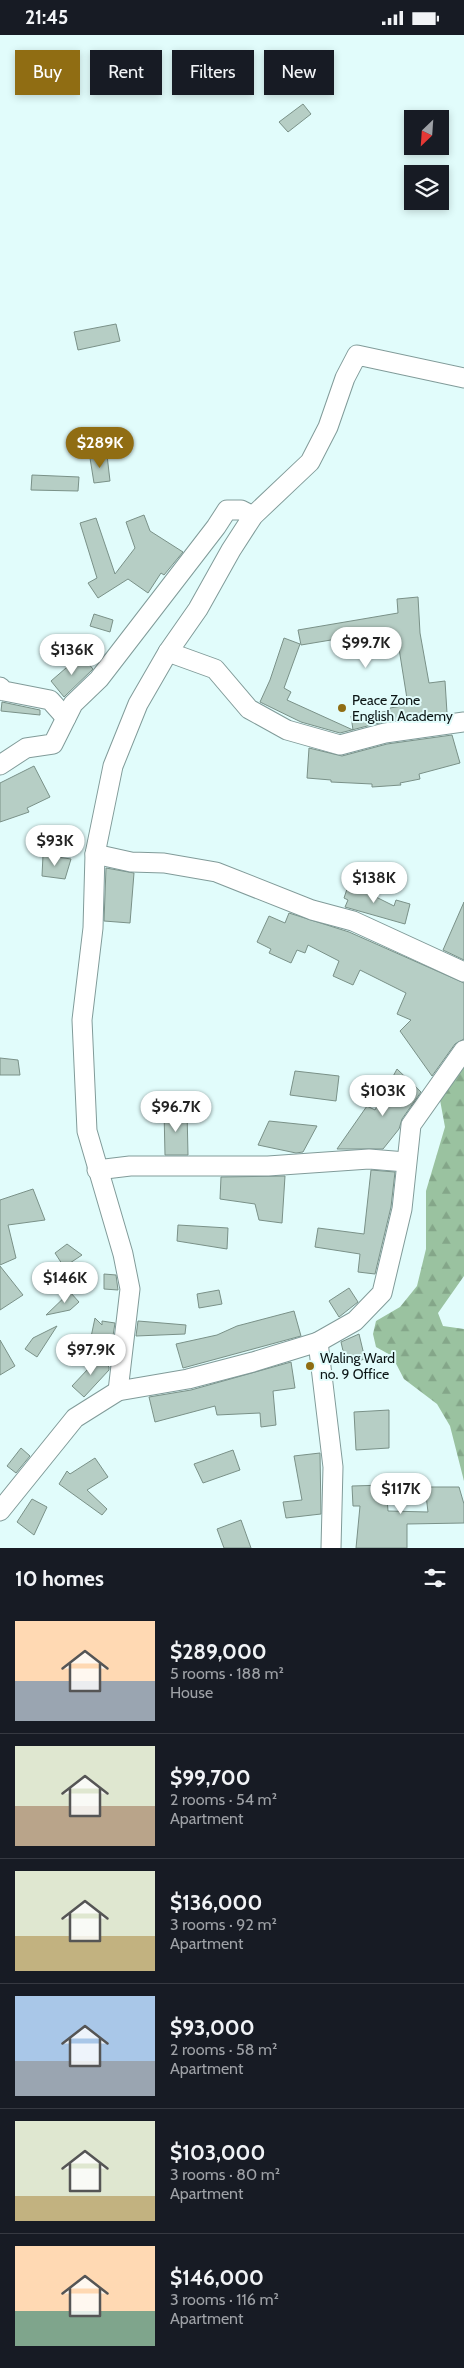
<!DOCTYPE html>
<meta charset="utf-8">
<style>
body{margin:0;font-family:Cabin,sans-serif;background:#20242c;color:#f1f3f6;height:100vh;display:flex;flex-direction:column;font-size:19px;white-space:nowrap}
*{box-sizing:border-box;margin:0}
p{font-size:16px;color:#9ea1a6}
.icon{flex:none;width:28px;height:28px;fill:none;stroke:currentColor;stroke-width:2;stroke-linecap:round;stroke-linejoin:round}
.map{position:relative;height:1513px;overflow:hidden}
.sheet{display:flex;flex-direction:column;background:#171b24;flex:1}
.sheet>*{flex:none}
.top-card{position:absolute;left:15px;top:15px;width:435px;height:45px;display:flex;gap:10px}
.needle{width:32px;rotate:205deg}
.tools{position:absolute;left:404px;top:75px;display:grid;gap:10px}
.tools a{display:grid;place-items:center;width:45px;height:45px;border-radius:0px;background:#171b24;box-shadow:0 2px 8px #0003;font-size:25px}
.price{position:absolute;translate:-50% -42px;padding:0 11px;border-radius:18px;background:#fff;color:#222;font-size:16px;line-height:32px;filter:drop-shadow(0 1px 2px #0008)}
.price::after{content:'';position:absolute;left:50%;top:30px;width:15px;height:11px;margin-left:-8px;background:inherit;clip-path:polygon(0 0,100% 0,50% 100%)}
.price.on{background:#906d13;color:#fff}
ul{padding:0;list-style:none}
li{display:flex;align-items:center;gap:15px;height:125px;padding:0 15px}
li+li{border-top:1px solid #363941}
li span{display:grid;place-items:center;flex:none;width:140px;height:100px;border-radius:0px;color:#555}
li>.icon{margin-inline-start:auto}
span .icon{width:60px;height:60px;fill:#fffc;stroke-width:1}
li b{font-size:21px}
h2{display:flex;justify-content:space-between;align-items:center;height:60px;padding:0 15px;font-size:21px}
.tag{padding:0 18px;border-radius:0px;background:#171b24;box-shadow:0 2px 8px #0003;font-size:18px;line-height:45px}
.tag.on{background:#906d13;color:#fff}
.status{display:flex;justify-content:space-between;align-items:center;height:35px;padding:0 25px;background:#171b24;direction:ltr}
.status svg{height:14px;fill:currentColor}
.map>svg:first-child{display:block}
.forest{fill:url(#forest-firs)}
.building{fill:#b6cec5;stroke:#7a9188}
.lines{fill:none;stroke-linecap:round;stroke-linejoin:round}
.minor-casing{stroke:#819b99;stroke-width:21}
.minor{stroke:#fff;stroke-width:19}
.poi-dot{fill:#906d13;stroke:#e1fcfb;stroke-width:2}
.labels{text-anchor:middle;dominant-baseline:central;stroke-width:4;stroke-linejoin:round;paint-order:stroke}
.poi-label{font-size:14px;fill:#0c1515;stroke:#e1fcfb;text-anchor:start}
</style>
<div class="status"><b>21:45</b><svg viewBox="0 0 49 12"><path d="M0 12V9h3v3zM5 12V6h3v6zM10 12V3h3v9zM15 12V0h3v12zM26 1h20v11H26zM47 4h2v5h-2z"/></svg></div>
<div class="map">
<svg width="464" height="1513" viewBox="0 0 464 1513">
<defs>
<pattern id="forest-firs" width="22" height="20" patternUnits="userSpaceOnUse" patternTransform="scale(1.25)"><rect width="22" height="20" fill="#9ac2a0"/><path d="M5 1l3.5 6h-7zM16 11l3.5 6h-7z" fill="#84a689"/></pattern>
</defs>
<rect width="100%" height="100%" fill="#e1fcfb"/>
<path class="forest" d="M464,1026V1241L438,1278L443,1291L464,1294V1446L450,1391L437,1369L404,1344L392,1321L376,1312L373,1299L376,1286L400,1272L417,1251L426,1214V1156L445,1092L440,1065L449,1041Z"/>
<g class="building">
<path d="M303,69L311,79L288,97L279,87Z"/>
<path d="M116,289L120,306L78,315L74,297Z"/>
<path d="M107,420L110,446L94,448L90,423Z"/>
<path d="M32,440L79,442L78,456L31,455Z"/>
<path d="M144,480L150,496L183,517L164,540L161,538L148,558L128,544L98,563L88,548L97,543L80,488L96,483L115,539L135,513L126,487Z"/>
<path d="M418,562L420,598L429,648L445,646L447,678L383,687L340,698L301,687L260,667L270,645L284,603L300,609L284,653L291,657L287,665L353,695L351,681L390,676V673L408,670L397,601L356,607L355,601L301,610L298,595L398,578L397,564Z"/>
<path d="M94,579L113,585L110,597L90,591Z"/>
<path d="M81,620L93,634L64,662L51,646Z"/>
<path d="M2,667L40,675V680L1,676Z"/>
<path d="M452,700L460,728L419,739L420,744L400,748L401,750L372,752V749L331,747V745L307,743L309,713L342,721L387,709Z"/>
<path d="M34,731L50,762L27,773L29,777L0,787V748Z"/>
<path d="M43,820L71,824L65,844L42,841Z"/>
<path d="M106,833L134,838L130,888L104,886Z"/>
<path d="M350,845L371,852L368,858L394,871L396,865L410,869L405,889L345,872L348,865L344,863Z"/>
<path d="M464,867V925L443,915Z"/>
<path d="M289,878L349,897L464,948V1004L455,1009L432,1041L400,996L411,985L397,979L406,958L360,935L353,950L333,941L339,926L308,910L305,918L297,915L291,928L269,918L271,914L257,907L269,881L285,888Z"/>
<path d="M0,1023L18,1025L20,1040H0Z"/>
<path d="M397,1034L421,1057L402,1084L399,1094L383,1114H337L367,1071L375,1075Z"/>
<path d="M295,1036L339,1041L336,1066L290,1060Z"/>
<path d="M164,1075H187L188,1120H165Z"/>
<path d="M269,1086L317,1091L303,1117L296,1118L258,1110Z"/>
<path d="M371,1135L395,1137L391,1172L375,1239L358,1237L360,1219L315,1212L318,1193L364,1199Z"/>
<path d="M285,1141L282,1188L259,1185L255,1169L220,1164L221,1142Z"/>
<path d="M33,1154L45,1185L8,1190L16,1223L0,1230V1165Z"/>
<path d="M178,1190L228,1193L227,1214L177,1206Z"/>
<path d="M67,1209L82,1220L64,1232L55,1218Z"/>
<path d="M0,1231L23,1260L0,1275Z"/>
<path d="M104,1239L116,1240L118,1255L104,1254Z"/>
<path d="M349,1253L358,1267L339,1282L329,1266Z"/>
<path d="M219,1255L222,1269L199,1273L197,1259Z"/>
<path d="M70,1257L79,1267L70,1275L46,1280Z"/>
<path d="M294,1276L301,1301L183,1333L176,1309L217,1300L237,1291Z"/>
<path d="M95,1283L102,1290V1286L115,1288L112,1307L91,1302Z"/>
<path d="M138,1286L186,1290L185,1299L136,1301Z"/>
<path d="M57,1291L37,1322L25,1314L33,1303Z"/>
<path d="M359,1299L365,1324L346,1329L341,1307Z"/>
<path d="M0,1305L15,1331L0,1340Z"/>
<path d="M96,1319L109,1332V1335L84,1362L72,1351L88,1334L85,1331Z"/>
<path d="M291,1327L295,1353L273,1356L276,1390L261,1392L260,1378L217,1380L215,1371L155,1387L149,1362L191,1355Z"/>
<path d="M389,1375V1413L356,1415L354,1377Z"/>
<path d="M21,1413L30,1421L16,1438L7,1431Z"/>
<path d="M233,1415L240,1435L203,1448L194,1429Z"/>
<path d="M320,1418L321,1479L286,1483L283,1467L302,1465L294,1421Z"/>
<path d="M95,1423L108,1442L87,1455L107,1474L102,1480L59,1449L67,1436L70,1439Z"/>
<path d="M386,1450L388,1476L428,1477L425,1452H459L464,1469V1488L407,1489V1513H356L360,1471H353L352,1451Z"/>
<path d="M32,1464L47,1472L34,1500L17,1487Z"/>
<path d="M241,1485L251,1513H224L217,1494Z"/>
</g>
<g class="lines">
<g class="minor-casing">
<g id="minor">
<path d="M168,617L215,634L249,674L287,695L340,710L385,698L464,687"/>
<path d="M0,652L4,656L50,665L66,683"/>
<path d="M0,730L26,713L53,709L73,669L99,644L216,492L227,475H241L253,481"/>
<path d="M95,819L131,827L164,828L216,837L312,875L353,886L464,937"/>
<path d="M97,1135L130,1131H268L369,1124L406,1127"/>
<path d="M318,1307L333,1432L331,1513"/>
<path d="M118,1356L130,1254L123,1219L87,1096L82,985L93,893L95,819L113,731L138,669L168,617L198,574L231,515L253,481L310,427L328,392L345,343L357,320L464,343"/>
<path d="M0,1476L75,1383L118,1356L188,1344L253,1327L318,1307L355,1286L382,1258L402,1174L411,1090L464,1015"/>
</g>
</g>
<use href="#minor" class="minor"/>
</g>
<g class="poi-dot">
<circle cx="342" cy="673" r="5"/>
<circle cx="310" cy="1331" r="5"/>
</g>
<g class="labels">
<g class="poi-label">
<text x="352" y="665">Peace Zone<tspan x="352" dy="16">English Academy</tspan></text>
<text x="320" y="1323">Waling Ward<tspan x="320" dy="16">no. 9 Office</tspan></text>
</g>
</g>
</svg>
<div class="tools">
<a><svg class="needle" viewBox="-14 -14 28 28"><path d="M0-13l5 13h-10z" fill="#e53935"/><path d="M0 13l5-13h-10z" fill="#9ea1a6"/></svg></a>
<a><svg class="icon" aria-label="layers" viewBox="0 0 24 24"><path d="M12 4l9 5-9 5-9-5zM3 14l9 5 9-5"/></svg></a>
</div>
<b class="price on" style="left:100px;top:434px">$289K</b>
<b class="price" style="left:366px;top:634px">$99.7K</b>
<b class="price" style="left:72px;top:641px">$136K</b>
<b class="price" style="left:55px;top:832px">$93K</b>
<b class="price" style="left:374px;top:869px">$138K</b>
<b class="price" style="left:383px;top:1082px">$103K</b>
<b class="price" style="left:176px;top:1098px">$96.7K</b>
<b class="price" style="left:65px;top:1269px">$146K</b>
<b class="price" style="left:91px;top:1341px">$97.9K</b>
<b class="price" style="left:401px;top:1480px">$117K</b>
<div class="top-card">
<a class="tag on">Buy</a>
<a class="tag">Rent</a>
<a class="tag">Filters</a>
<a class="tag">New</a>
</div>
</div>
<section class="sheet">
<h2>10 homes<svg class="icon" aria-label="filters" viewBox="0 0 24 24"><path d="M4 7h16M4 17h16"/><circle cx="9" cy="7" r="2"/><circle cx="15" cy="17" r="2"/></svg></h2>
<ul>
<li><span style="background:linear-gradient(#ffd9b3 60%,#9aa5b1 0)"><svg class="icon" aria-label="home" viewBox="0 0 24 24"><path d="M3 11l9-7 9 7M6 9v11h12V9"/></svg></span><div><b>$289,000</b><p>5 rooms · 188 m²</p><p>House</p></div></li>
<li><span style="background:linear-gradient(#dfe7d0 60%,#b9a48a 0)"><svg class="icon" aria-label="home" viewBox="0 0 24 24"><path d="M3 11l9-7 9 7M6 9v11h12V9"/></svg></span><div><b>$99,700</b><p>2 rooms · 54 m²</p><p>Apartment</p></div></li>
<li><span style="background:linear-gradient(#dfe7d0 65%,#c2b280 0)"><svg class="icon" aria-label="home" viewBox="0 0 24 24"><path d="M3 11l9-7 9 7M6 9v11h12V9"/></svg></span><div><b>$136,000</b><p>3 rooms · 92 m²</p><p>Apartment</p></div></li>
<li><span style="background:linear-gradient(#a9c7e8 65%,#9aa5b1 0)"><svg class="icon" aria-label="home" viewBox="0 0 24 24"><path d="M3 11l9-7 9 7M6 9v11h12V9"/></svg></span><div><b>$93,000</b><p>2 rooms · 58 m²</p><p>Apartment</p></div></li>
<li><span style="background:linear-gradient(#dfe7d0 75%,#c2b280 0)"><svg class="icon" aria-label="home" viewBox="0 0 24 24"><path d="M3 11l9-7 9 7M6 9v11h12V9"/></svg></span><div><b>$103,000</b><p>3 rooms · 80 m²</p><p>Apartment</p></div></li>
<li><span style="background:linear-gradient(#ffd9b3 65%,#7fa58c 0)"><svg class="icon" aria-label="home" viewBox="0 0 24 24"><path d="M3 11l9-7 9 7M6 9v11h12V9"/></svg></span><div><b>$146,000</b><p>3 rooms · 116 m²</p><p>Apartment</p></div></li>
</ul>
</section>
